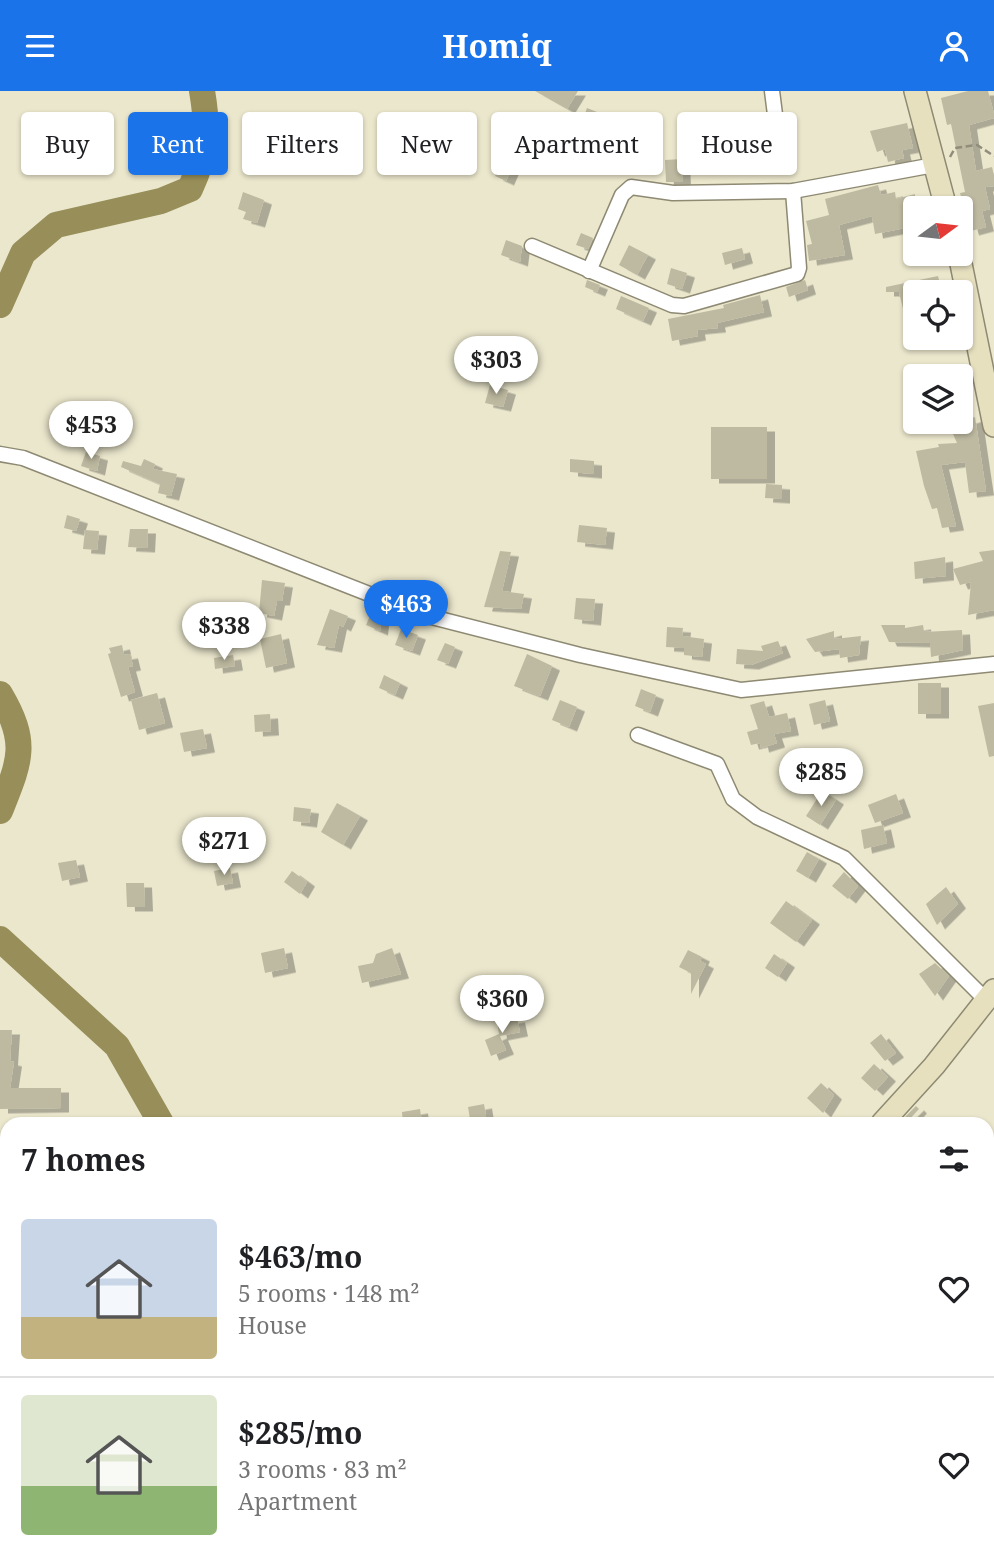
<!DOCTYPE html>
<meta charset="utf-8">
<style>
body{margin:0;font-family:"Noto Serif",serif;background:#f2f2f2;color:#202124;height:100vh;display:flex;flex-direction:column;font-size:26px;white-space:nowrap}
*{box-sizing:border-box;margin:0}
p{font-size:23px;color:#757577}
.icon{flex:none;width:38px;height:38px;fill:none;stroke:currentColor;stroke-width:2;stroke-linecap:round;stroke-linejoin:round}
.map{position:relative;flex:1;overflow:hidden}
.panel{position:absolute;left:0px;top:1026px;width:994px;height:450px;display:flex;flex-direction:column;background:#fff;border-radius:21px 21px 0 0;box-shadow:0 2px 5px #0004}
.panel>*{flex:none}
.guide{position:absolute;left:21px;top:21px;width:952px;height:63px;display:flex;gap:14px}
.needle{width:46px;rotate:75deg}
.fabs{position:absolute;left:903px;top:105px;display:grid;gap:14px}
.fabs a{display:grid;place-items:center;width:70px;height:70px;border-radius:7px;background:#fff;box-shadow:0 2px 5px #0004;font-size:35px}
.price{position:absolute;translate:-50% -60px;padding:0 16px;border-radius:24px;background:#fff;color:#222;font-size:23px;line-height:46px;filter:drop-shadow(0 2px 4px #0008)}
.price::after{content:'';position:absolute;left:50%;top:42px;width:21px;height:16px;margin-left:-10px;background:inherit;clip-path:polygon(0 0,100% 0,50% 100%)}
.price.selected{background:#1a73e8;color:#fff}
ul{padding:0;list-style:none}
li{display:flex;align-items:center;gap:21px;height:175px;padding:0 21px}
li+li{border-top:2px solid #e0e0e0}
li span{display:grid;place-items:center;flex:none;width:196px;height:140px;border-radius:7px;color:#555}
li>.icon{margin-inline-start:auto}
span .icon{width:84px;height:84px;fill:#fffc;stroke-width:1}
li b{font-size:30px}
h2{display:flex;justify-content:space-between;align-items:center;height:84px;padding:0 21px;font-size:30px}
.chip{padding:0 24px;border-radius:7px;background:#fff;box-shadow:0 2px 5px #0004;font-size:24px;line-height:63px}
.chip.selected{background:#1a73e8;color:#fff}
header{display:flex;justify-content:space-between;align-items:center;height:91px;padding:0 21px;background:#1a73e8;color:#fff;font-size:32px;font-weight:700}
.map>svg:first-child{display:block}
.lines{fill:none;stroke-linecap:round;stroke-linejoin:round}
.river{stroke:#978e59;stroke-width:26}
.building{fill:#bebaa1;filter:url(#shadow)}
.street-casing{stroke:#8d8972;stroke-width:17}
.secondary-casing{stroke:#8d8972;stroke-width:24}
.path{stroke:#908d7b;stroke-width:2.5;stroke-dasharray:7 3.5;stroke-linecap:butt}
.street{stroke:#fff;stroke-width:14}
.secondary{stroke:#e6e0bf;stroke-width:21}
</style>
<header><svg class="icon" aria-label="menu" viewBox="0 0 24 24"><path d="M4 6h16M4 12h16M4 18h16"/></svg>Homiq<svg class="icon" aria-label="person" viewBox="0 0 24 24"><circle cx="12" cy="8" r="4"/><path d="M4 21q1-7 8-7t8 7"/></svg></header>
<div class="map">
<svg width="994" height="1475" viewBox="0 0 994 1475">
<defs>
<filter id="shadow"><feDropShadow dx="8" dy="4.5" stdDeviation="0" flood-color="#0004"/></filter>
</defs>
<rect width="100%" height="100%" fill="#ebe7cd"/>
<g class="lines">
<g class="river">
<path d="M0,214L23,162L56,134L161,110L190,98C207,61 209,40 202,0"/>
<path d="M0,603C29,652 20,670 0,720"/>
<path d="M0,848L117,955L161,1032"/>
<path d="M306,1468L308,1475"/>
</g>
</g>
<g class="building">
<path d="M535,0H578L567,18Z"/>
<path d="M968,0H988L994,23V27L969,34L976,80L992,76L994,85V95L985,96L990,118L982,120L986,136L971,140L960,102L965,101L951,33L947,34L941,7Z"/>
<path d="M587,17L602,23L598,34L583,28Z"/>
<path d="M765,21L766,58H748V44H754L751,22Z"/>
<path d="M907,32L913,57L902,59L904,67L888,71L885,58L877,61L870,40Z"/>
<path d="M541,45L559,55L548,76L529,66Z"/>
<path d="M564,51L576,57L571,67L560,62Z"/>
<path d="M740,64L743,75L732,78L729,67Z"/>
<path d="M682,68L683,91H666L665,69Z"/>
<path d="M502,69L513,74L506,90L495,85Z"/>
<path d="M878,94L881,104L895,101L896,108L915,103V135L875,143L872,125L839,134L845,164L809,170L807,154L812,153L806,130L829,124L825,108Z"/>
<path d="M243,101L264,109L257,132L243,128L246,121L238,118Z"/>
<path d="M581,142L593,147L588,158L576,154Z"/>
<path d="M506,149L522,155L520,171L501,164Z"/>
<path d="M629,154L648,164L637,184L619,174Z"/>
<path d="M742,157L745,168L725,174L722,162Z"/>
<path d="M671,177L687,182L682,198L667,193Z"/>
<path d="M938,185L942,201H915V219L904,222L899,201H886V196Z"/>
<path d="M587,189L600,194L597,201L585,196Z"/>
<path d="M805,189L808,199L789,206L786,196Z"/>
<path d="M760,204L764,221L717,232L718,237L697,239L698,245L672,250L668,228L724,217L723,214Z"/>
<path d="M621,205L649,217L643,230L616,218Z"/>
<path d="M490,294L508,299L503,316L485,312Z"/>
<path d="M915,301V313L904,317L903,303Z"/>
<path d="M975,326L986,400L969,402L965,371L941,374L956,435L942,437L937,417L932,418L924,395L916,360L939,356L938,353L957,352L949,334Z"/>
<rect x="711" y="336" width="56" height="52"/>
<path d="M86,361L100,365L97,380L81,375Z"/>
<path d="M144,368L155,373L153,378L177,383L171,405L158,402L160,393L121,376L123,370L141,375Z"/>
<path d="M570,368L594,370V383L570,381Z"/>
<path d="M766,393L782,394V408L765,407Z"/>
<path d="M67,424L80,428L76,440L64,437Z"/>
<path d="M579,434L607,437L605,454L577,451Z"/>
<path d="M130,438H148L147,457L128,456Z"/>
<path d="M85,439L99,440L97,459L83,458Z"/>
<path d="M994,459V519L968,524L971,491L960,494L953,478L983,470L979,461Z"/>
<path d="M500,460L511,461L502,500L524,503L521,518L484,516Z"/>
<path d="M945,466L946,485L915,488L914,471Z"/>
<path d="M262,489L285,492L282,510H277L274,525L259,522Z"/>
<path d="M576,507L595,508L593,530L574,528Z"/>
<path d="M237,512L239,532L219,534L217,514Z"/>
<path d="M330,518L348,525L343,536L339,534L334,557L317,554Z"/>
<path d="M372,520L382,521L380,540L366,534Z"/>
<path d="M881,534H905V537L923,534L924,541L962,539L963,559L931,566L930,552L889,551Z"/>
<path d="M667,536L683,537L682,545L704,548L702,566L684,564V557L666,556Z"/>
<path d="M401,538L418,544L412,560L395,554Z"/>
<path d="M834,540V548L861,545L859,564L840,567L839,558L815,561L806,548Z"/>
<path d="M281,543L287,572L266,577L260,548Z"/>
<path d="M778,550L783,562L751,574L736,573L737,558L763,560L761,555Z"/>
<path d="M445,552L455,556L448,573L437,569Z"/>
<path d="M122,554L124,564L130,563L133,575L128,576L135,601L121,606L108,563L111,562L109,557Z"/>
<path d="M527,563L552,575L540,605L514,595Z"/>
<path d="M233,564L235,575L215,578L214,567Z"/>
<path d="M384,584L400,592L395,604L379,597Z"/>
<rect x="918" y="592" width="23" height="31"/>
<path d="M641,598L656,604L650,621L635,615Z"/>
<path d="M157,602L165,632L139,639L131,609Z"/>
<path d="M560,609L577,616L569,636L552,629Z"/>
<path d="M825,609L830,630L814,634L809,613Z"/>
<path d="M764,610L769,626L787,622L791,640L774,643L777,652L761,657L760,652L751,654L747,641L758,638L750,614Z"/>
<path d="M994,612V665L989,666L978,615Z"/>
<path d="M270,623L271,640L255,641L254,624Z"/>
<path d="M203,638L207,657L184,661L180,642Z"/>
<path d="M822,700L836,709L820,734L806,725Z"/>
<path d="M896,703L903,722L875,732L868,714Z"/>
<path d="M337,712L360,725L343,754L321,741Z"/>
<path d="M294,716L311,718L309,732L293,730Z"/>
<path d="M883,734L887,752L864,758L861,739Z"/>
<path d="M807,761L819,768L808,787L796,780Z"/>
<path d="M76,769L80,786L62,790L58,772Z"/>
<path d="M230,777L233,792L217,795L214,780Z"/>
<path d="M292,780L307,791L300,803L284,791Z"/>
<path d="M844,781L858,795L848,808L832,795Z"/>
<path d="M126,792H144L145,816H127Z"/>
<path d="M946,796L958,813L937,834L926,813Z"/>
<path d="M786,810L812,829L796,851L770,832Z"/>
<path d="M284,857L288,877L265,882L261,862Z"/>
<path d="M392,857L401,883L362,892L358,875L373,872L376,863Z"/>
<path d="M688,859L702,866L700,870L706,873L691,903V882L679,876Z"/>
<path d="M774,863L787,872L778,886L765,877Z"/>
<path d="M935,872L949,885L935,905L919,883Z"/>
<path d="M517,927L520,941L500,945L506,959L491,965L485,949L499,943L497,930Z"/>
<path d="M0,939H12L10,970L14,971L10,997H61V1017L0,1018Z"/>
<path d="M881,943L896,962L885,970L870,952Z"/>
<path d="M874,973L888,986L875,1000L861,987Z"/>
<path d="M821,992L834,1004L823,1022L807,1007Z"/>
<path d="M484,1013L486,1025L470,1028L468,1016Z"/>
<path d="M916,1015L919,1018L906,1032L902,1029Z"/>
<path d="M420,1018L422,1032H403L402,1021Z"/>
</g>
<g class="lines">
<g class="street-casing">
<g id="street">
<path d="M772,0L778,47"/>
<path d="M532,155L672,214L684,215L797,183L799,177L793,100"/>
<path d="M589,180L622,104L631,96L673,102L793,100L934,74"/>
<path d="M0,363L23,367L420,523L580,564L741,599L994,573"/>
<path d="M638,644L717,673L733,708L757,726L844,767L986,909"/>
</g>
</g>
<g class="secondary-casing">
<g id="secondary">
<path d="M915,0L946,117"/>
<path d="M959,163L994,335"/>
<path d="M882,1032L934,975L994,899"/>
<path d="M0,1447L7,1448"/>
<path d="M107,1468V1475"/>
</g>
</g>
<path class="path" d="M950,66L955,57L977,54L994,65"/>
<use href="#street" class="street"/>
<use href="#secondary" class="secondary"/>
</g>
</svg>
<div class="fabs">
<a><svg class="needle" viewBox="-14 -14 28 28"><path d="M0-13l5 13h-10z" fill="#e53935"/><path d="M0 13l5-13h-10z" fill="#757577"/></svg></a>
<a><svg class="icon" aria-label="locate" viewBox="0 0 24 24"><circle cx="12" cy="12" r="6"/><path d="M12 2v4M12 18v4M2 12h4M18 12h4"/></svg></a>
<a><svg class="icon" aria-label="layers" viewBox="0 0 24 24"><path d="M12 4l9 5-9 5-9-5zM3 14l9 5 9-5"/></svg></a>
</div>
<b class="price" style="left:496px;top:305px">$303</b>
<b class="price" style="left:91px;top:370px">$453</b>
<b class="price selected" style="left:406px;top:549px">$463</b>
<b class="price" style="left:224px;top:571px">$338</b>
<b class="price" style="left:821px;top:717px">$285</b>
<b class="price" style="left:224px;top:786px">$271</b>
<b class="price" style="left:502px;top:944px">$360</b>
<div class="guide">
<a class="chip">Buy</a>
<a class="chip selected">Rent</a>
<a class="chip">Filters</a>
<a class="chip">New</a>
<a class="chip">Apartment</a>
<a class="chip">House</a>
</div>
<section class="panel">
<h2>7 homes<svg class="icon" aria-label="filters" viewBox="0 0 24 24"><path d="M4 7h16M4 17h16"/><circle cx="9" cy="7" r="2"/><circle cx="15" cy="17" r="2"/></svg></h2>
<ul>
<li><span style="background:linear-gradient(#c9d6e8 70%,#c2b280 0)"><svg class="icon" aria-label="home" viewBox="0 0 24 24"><path d="M3 11l9-7 9 7M6 9v11h12V9"/></svg></span><div><b>$463/mo</b><p>5 rooms · 148 m²</p><p>House</p></div><svg class="icon" aria-label="heart" viewBox="0 0 24 24"><path d="M12 20l-8-8c-3-5 5-10 8-4 3-6 11-1 8 4z"/></svg></li>
<li><span style="background:linear-gradient(#dfe7d0 65%,#8fb573 0)"><svg class="icon" aria-label="home" viewBox="0 0 24 24"><path d="M3 11l9-7 9 7M6 9v11h12V9"/></svg></span><div><b>$285/mo</b><p>3 rooms · 83 m²</p><p>Apartment</p></div><svg class="icon" aria-label="heart" viewBox="0 0 24 24"><path d="M12 20l-8-8c-3-5 5-10 8-4 3-6 11-1 8 4z"/></svg></li>
</ul>
</section>
</div>
